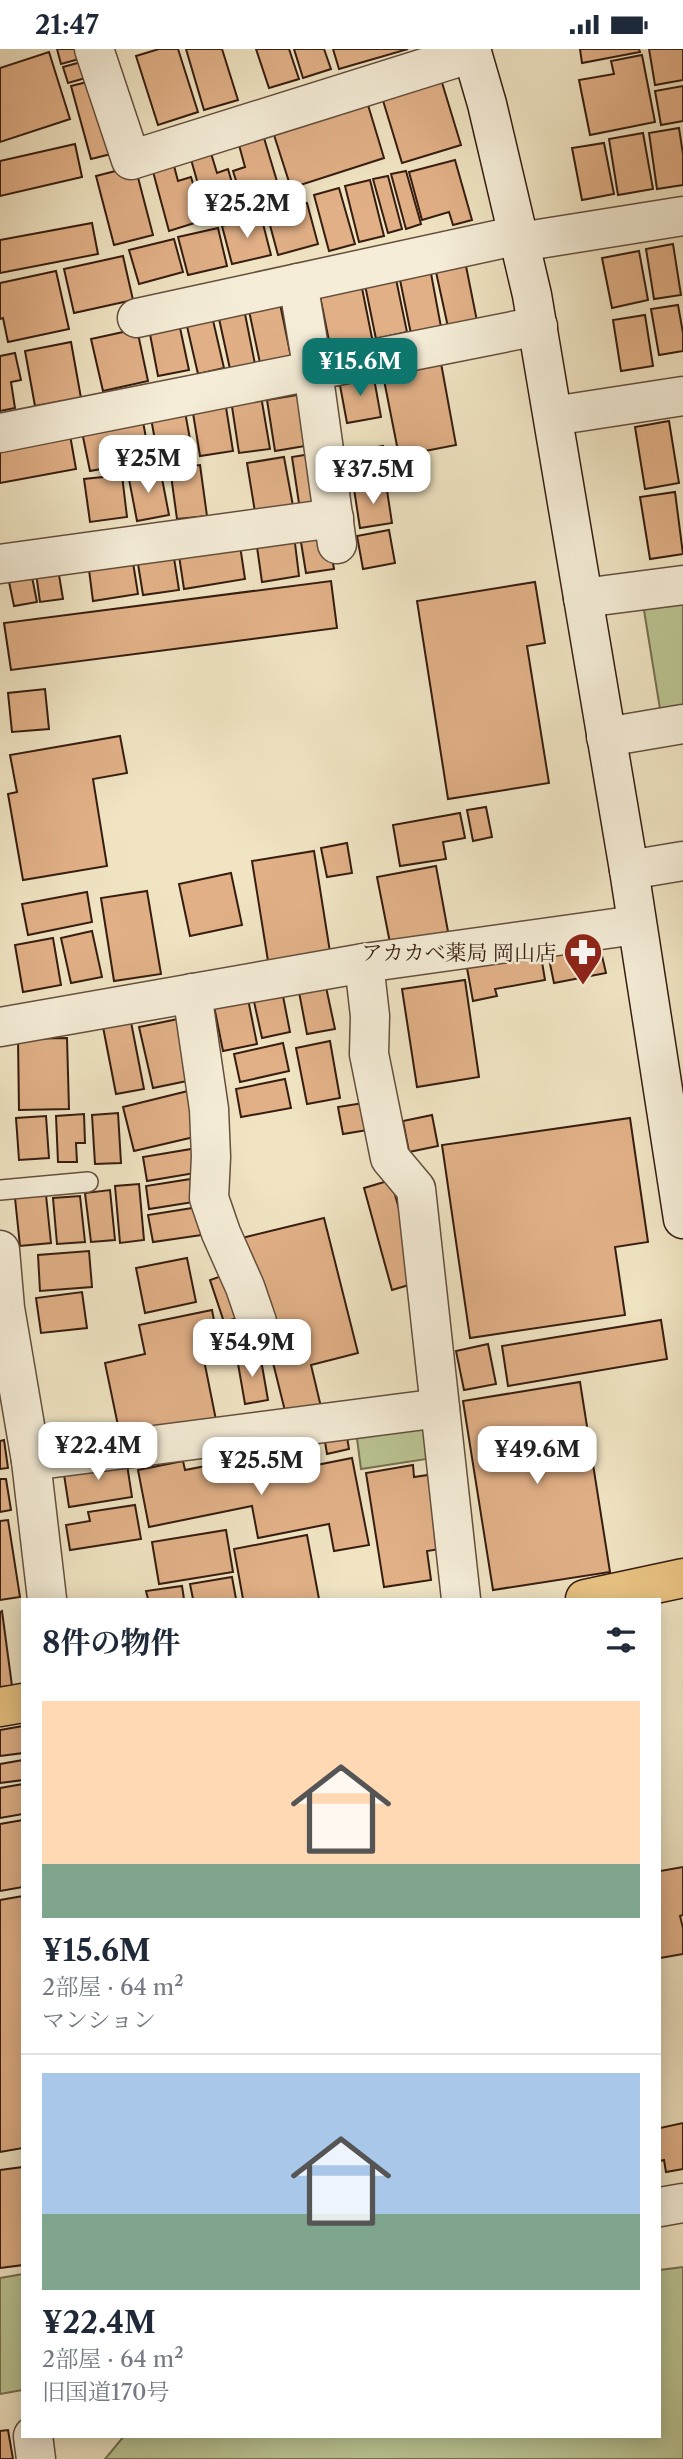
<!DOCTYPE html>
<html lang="ja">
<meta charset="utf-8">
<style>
body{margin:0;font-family:"Libre Caslon Text","Noto Serif JP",serif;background:#f6f6f7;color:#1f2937;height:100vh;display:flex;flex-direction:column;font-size:26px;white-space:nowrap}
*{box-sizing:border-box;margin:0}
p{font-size:23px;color:#747a83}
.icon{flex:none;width:38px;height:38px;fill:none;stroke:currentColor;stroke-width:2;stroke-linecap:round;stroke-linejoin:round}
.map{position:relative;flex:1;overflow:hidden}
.side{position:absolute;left:21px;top:1549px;width:640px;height:840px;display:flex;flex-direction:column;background:#fff;border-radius:0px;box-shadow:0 4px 18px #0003}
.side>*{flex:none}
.price{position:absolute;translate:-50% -60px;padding:0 16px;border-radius:14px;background:#fff;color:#222;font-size:23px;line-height:46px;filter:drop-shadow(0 2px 4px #0008)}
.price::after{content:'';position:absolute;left:50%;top:42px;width:21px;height:16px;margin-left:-10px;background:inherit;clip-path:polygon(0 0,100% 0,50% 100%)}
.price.active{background:#0f766e;color:#fff}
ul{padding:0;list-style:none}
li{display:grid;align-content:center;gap:14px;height:371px;padding:0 21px}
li+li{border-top:2px solid #e0e1e3}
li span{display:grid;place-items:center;height:217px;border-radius:0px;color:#555}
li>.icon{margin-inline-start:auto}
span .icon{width:126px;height:126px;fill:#fffc;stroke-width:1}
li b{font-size:30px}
h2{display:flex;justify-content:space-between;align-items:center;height:84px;padding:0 21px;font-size:30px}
.status{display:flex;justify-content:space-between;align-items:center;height:49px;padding:0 35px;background:#fff;direction:ltr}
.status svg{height:19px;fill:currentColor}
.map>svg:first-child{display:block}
.green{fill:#bbc493;stroke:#787052;stroke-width:2}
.building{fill:#e1b087;stroke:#361d10;stroke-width:2}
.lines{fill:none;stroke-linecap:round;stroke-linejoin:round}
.lane-casing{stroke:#644f3d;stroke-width:22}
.street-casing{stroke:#644f3d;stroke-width:41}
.secondary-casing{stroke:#361d10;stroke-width:41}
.highway-casing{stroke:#361d10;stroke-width:41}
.lane{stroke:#f5edd8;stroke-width:19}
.street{stroke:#f5edd8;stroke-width:38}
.secondary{stroke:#f5edd8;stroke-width:38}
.highway{stroke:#e8c282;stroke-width:38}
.labels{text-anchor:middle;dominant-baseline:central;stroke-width:5;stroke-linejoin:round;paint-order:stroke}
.poi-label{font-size:21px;fill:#361d10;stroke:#f5edd8;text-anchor:end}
</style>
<div class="status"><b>21:47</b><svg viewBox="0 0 49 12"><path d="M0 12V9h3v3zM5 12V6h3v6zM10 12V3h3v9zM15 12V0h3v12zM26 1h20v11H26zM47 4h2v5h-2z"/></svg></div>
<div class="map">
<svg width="683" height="2410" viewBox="0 0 683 2410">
<rect width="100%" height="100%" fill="#f0e4c3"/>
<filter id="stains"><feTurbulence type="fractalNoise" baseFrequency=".00286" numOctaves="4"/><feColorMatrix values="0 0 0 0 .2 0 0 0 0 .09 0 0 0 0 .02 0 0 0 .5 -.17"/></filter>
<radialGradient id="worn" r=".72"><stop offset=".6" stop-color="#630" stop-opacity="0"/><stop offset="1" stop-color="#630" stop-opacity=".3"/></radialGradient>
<g class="green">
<path d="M683,549V656L660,660L643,555Z"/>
<path d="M428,1380L433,1409L361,1420L356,1382Z"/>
<path d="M683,2218V2410H105L124,2387H660V2221Z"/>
<path d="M23,2225V2341L0,2345V2229Z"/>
</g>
<g class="building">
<path d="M57,0H88L90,7L61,15Z"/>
<path d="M159,0H178L198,63L158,76L136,7Z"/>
<path d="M186,0H222L238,51L204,61Z"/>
<path d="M256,0H289L299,30L269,39Z"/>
<path d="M294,0H324L331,20L303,29Z"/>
<path d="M333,0H408L339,20Z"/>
<path d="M580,0H639L640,3L582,14Z"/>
<path d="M649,0H683V31L655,36Z"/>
<path d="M49,3L70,70L0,93V19Z"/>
<path d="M642,6L655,73L590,86L579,31L614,25L611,12Z"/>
<path d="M92,10L96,26L68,34L63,18Z"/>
<path d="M440,27L461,96L402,114L381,45Z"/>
<path d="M99,30L119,103L91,110L71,37Z"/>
<path d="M683,37V72L661,76L655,42Z"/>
<path d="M368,56L384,109L291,139L274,86Z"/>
<path d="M679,79L683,105V136L657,140L649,84Z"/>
<path d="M643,84L653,140L618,146L609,90Z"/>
<path d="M264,89L282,149L245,160L233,122L245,118L239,96Z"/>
<path d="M604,94L614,145L582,151L572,99Z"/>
<path d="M75,95L82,128L0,147V112Z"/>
<path d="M210,101L217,124L228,120L240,161L208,170L190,107Z"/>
<path d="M455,111L472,171L453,176L449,163L422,171L409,123Z"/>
<path d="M173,113L178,132L191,128L204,171L169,182L152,119Z"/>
<path d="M135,117L153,186L114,196L96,127Z"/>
<path d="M406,122L421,175L406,180L391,125Z"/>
<path d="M388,127L402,180L388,184L373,130Z"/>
<path d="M370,131L384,187L359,193L345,137Z"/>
<path d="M339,139L355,195L329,202L314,146Z"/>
<path d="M307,154L318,195L278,206L267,165Z"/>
<path d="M261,167L271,206L232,215L222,177Z"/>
<path d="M92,174L98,205L0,224V191Z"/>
<path d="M218,179L227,217L188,226L178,188Z"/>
<path d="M174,190L183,223L139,235L129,201Z"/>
<path d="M673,195L681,246L654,250L646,200Z"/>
<path d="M639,202L648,251L612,259L602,209Z"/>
<path d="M123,207L133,251L74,264L64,220Z"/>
<path d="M466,217L477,272L448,278L436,223Z"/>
<path d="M430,219L441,278L411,285L399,226Z"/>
<path d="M56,222L69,280L8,293L3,269L0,270V234Z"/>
<path d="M360,229L373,294L331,302L320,247Z"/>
<path d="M396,230L407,283L376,290L365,236Z"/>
<path d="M279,250L291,308L260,314L248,257Z"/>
<path d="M678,256L683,284V302L659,306L651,260Z"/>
<path d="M244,260L255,315L230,320L218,265Z"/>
<path d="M645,266L653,317L621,322L613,271Z"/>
<path d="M212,267L224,319L198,325L186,273Z"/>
<path d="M179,274L189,321L158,327L149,280Z"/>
<path d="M137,280L148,332L103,342L91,290Z"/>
<path d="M71,293L81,349L35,357L25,302Z"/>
<path d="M15,304L21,331L11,333L15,359L0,362V307Z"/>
<path d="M441,314L456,396L399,407L383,326Z"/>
<path d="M373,324L381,368L347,374L339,331Z"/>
<path d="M303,345L311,396L275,402L267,351Z"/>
<path d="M261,347L270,400L239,404L231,351Z"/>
<path d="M225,352L233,402L200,407L192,358Z"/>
<path d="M184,357L193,407L159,413L150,364Z"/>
<path d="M142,367L150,411L90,422L81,378Z"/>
<path d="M669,372L679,434L645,440L635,378Z"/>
<path d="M70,386L76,420L0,434V398Z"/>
<path d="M383,397L388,430L352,436L346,404Z"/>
<path d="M317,404L326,457L300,461L292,408Z"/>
<path d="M284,408L293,457L255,463L247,414Z"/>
<path d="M200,416L207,467L177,470L170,419Z"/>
<path d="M160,419L169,466L137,472L128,425Z"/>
<path d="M122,426L127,468L90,473L84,430Z"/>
<path d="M386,435L392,474L360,479L354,440Z"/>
<path d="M675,443L683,505L650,510L640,448Z"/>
<path d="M389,481L395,514L363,520L357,487Z"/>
<path d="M328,483L334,520L306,524L300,487Z"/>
<path d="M294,486L299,527L262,533L256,491Z"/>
<path d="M239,490L245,530L184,540L178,500Z"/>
<path d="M132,507L138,545L93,552L88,513Z"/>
<path d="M174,509L179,541L143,546L138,515Z"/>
<path d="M57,514L63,550L40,553L35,517Z"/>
<path d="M30,518L37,553L14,557L7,523Z"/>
<path d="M331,532L337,579L11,621L4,574Z"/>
<path d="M535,533L545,594L527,597L549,734L448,750L417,552Z"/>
<path d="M45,640L49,680L12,683L8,644Z"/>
<path d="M120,687L127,724L93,730L107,817L23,831L8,745L17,743L10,706Z"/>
<path d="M486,758L492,788L473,792L467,761Z"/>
<path d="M460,764L465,789L443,793L446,810L400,817L393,776Z"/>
<path d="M347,794L352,824L327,828L321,799Z"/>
<path d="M314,802L330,903L268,912L252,812Z"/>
<path d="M436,817L449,888L391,899L377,828Z"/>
<path d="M231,824L242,876L190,887L179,835Z"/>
<path d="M147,842L161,925L114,932L101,849Z"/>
<path d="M87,843L92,873L28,886L22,855Z"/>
<path d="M92,882L102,928L71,934L61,889Z"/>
<path d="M53,889L61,936L23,943L15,896Z"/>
<path d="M599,894L606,924L554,934L548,905Z"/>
<path d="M541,907L545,931L495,940L497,947L473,952L467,919Z"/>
<path d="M465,931L479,1028L417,1038L402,940Z"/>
<path d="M326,938L335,980L307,985L299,943Z"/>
<path d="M282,942L290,983L262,989L253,948Z"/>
<path d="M248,950L257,995L223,1002L214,957Z"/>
<path d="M178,970L192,1031L153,1039L139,978Z"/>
<path d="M131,973L144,1040L116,1045L103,978Z"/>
<path d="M67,989L69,1060L19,1061L18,990Z"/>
<path d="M330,992L340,1049L307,1055L296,999Z"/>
<path d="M283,994L289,1022L240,1033L234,1005Z"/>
<path d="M285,1030L291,1059L241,1068L236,1040Z"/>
<path d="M196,1040L207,1085L134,1102L123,1058Z"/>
<path d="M370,1053L374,1080L343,1085L338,1058Z"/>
<path d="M118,1064L121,1114L95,1115L92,1066Z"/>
<path d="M84,1065L85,1094H76L77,1113H58L56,1067Z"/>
<path d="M432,1066L438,1097L409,1103L403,1072Z"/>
<path d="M46,1067L49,1109L19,1111L16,1069Z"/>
<path d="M630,1069L648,1193L615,1198L625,1266L470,1289L442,1096Z"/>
<path d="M197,1099L201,1123L147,1132L143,1108Z"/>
<path d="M197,1129L200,1152L149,1160L146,1137Z"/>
<path d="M391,1131L419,1233L392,1241L364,1139Z"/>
<path d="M139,1135L144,1191L120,1194L115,1137Z"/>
<path d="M110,1141L115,1191L91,1193L85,1144Z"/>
<path d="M46,1146L51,1194L20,1197L15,1149Z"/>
<path d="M80,1147L85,1193L57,1195L53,1149Z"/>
<path d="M205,1157L209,1185L153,1193L148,1166Z"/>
<path d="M324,1169L358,1304L311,1316L321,1358L286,1366L242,1189Z"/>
<path d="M89,1202L92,1238L40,1242L38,1206Z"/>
<path d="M187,1209L196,1253L145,1264L136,1219Z"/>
<path d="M233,1223L247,1266L224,1273L210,1231Z"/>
<path d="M82,1243L87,1279L41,1284L36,1249Z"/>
<path d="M212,1261L218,1292L201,1296L216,1371L121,1391L105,1314L145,1305L139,1276Z"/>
<path d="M661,1271L667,1310L508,1337L502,1297Z"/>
<path d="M250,1275L256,1299L234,1305L228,1281Z"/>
<path d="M488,1295L496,1335L464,1341L456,1302Z"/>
<path d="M260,1305L268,1351L245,1355L237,1309Z"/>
<path d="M580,1333L610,1523L493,1541L463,1352Z"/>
<path d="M347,1388L349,1400L327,1405L325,1393Z"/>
<path d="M4,1391L8,1419L0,1420V1392Z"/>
<path d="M252,1408L256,1428L352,1409L369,1496L334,1502L329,1475L258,1489L252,1457L149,1478L138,1421L183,1412L185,1421Z"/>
<path d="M126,1409L132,1448L69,1458L63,1419Z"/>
<path d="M413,1416L414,1428L428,1426L440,1500L427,1502L431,1531L384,1538L366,1424Z"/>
<path d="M0,1430H6L11,1461L0,1463Z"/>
<path d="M135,1456L141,1490L70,1501L66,1476L90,1472L88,1463Z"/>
<path d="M8,1471L20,1548L0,1551V1472Z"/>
<path d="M226,1481L233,1523L159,1535L152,1493Z"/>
<path d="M307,1486L319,1550H243L234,1500Z"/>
<path d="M232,1528L236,1550H193L190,1535Z"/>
<path d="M182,1537L184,1550H148L146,1542Z"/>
<path d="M2,1562L12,1637L0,1638V1563Z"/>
<path d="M23,1677V1704L0,1707V1681Z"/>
<path d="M23,1711V1731L0,1734V1715Z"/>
<path d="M23,1735V1765L0,1769V1739Z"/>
<path d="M23,1771V1838L0,1842V1775Z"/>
<path d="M683,1818V1866L680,1867L683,1879V1905L660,1909V1822Z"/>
<path d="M23,1847V2099L0,2103V1851Z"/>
<path d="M683,2074V2120L666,2123L664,2111L660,2112V2079Z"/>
<path d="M23,2118V2216L0,2219V2121Z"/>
<path d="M8,2381L13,2410H0V2382Z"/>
</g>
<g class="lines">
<g class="lane-casing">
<path id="lane" d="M0,1141L88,1133"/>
</g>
<g class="street-casing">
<g id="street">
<path d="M94,0L131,111L472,4"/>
<path d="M520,193L683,167"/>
<path d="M298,234L313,322L337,495"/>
<path d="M137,269L519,186"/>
<path d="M553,367L683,347"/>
<path d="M0,384L538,277"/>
<path d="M0,515L334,469"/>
<path d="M583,549L683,536"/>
<path d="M606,688L683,675"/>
<path d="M629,821L683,812"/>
<path d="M364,914L370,967L369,1005L390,1109L416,1140L461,1550"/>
<path d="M192,944L209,1060L211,1108L209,1149L221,1184L245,1238L257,1273"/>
<path d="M0,978L364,914L636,876"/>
<path d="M0,1201L5,1259L31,1412L47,1550"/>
<path d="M31,1412L440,1359"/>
<path d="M660,2158L683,2154"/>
<path d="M33,2387L36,2410"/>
</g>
</g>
<g class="secondary-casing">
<path id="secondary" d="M471,0L487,55L532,246L629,821L683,1170"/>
</g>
<g class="highway-casing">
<g id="highway">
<path d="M585,1550L683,1529"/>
<path d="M0,1658L23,1654"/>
</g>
</g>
<use href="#lane" class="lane"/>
<use href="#street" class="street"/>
<use href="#secondary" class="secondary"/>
<use href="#highway" class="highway"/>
</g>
<defs>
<g id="pharmacy-pin" transform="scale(2.0125)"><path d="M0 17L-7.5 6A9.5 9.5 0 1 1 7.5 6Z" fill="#8f2418" stroke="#f5edd8"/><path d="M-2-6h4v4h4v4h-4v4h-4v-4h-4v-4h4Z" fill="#fff"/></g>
</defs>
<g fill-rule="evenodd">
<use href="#pharmacy-pin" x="583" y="903"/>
</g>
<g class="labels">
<g class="poi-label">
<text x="556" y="903">アカカベ薬局 岡山店</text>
</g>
</g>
<rect width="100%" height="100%" filter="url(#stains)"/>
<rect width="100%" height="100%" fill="url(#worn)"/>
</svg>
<b class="price" style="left:247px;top:191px">¥25.2M</b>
<b class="price active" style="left:360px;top:349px">¥15.6M</b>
<b class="price" style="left:148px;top:446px">¥25M</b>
<b class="price" style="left:373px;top:457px">¥37.5M</b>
<b class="price" style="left:252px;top:1330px">¥54.9M</b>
<b class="price" style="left:98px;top:1433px">¥22.4M</b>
<b class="price" style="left:537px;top:1437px">¥49.6M</b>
<b class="price" style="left:261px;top:1448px">¥25.5M</b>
<section class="side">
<h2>8件の物件<svg class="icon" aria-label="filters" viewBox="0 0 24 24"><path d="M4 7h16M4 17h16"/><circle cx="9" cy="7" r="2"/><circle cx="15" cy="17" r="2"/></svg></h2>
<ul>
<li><span style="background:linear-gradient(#ffd9b3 75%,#7fa58c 0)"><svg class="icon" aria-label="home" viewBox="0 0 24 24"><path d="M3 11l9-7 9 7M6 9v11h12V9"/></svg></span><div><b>¥15.6M</b><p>2部屋 · 64 m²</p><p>マンション</p></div></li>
<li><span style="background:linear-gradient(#a9c7e8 65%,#7fa58c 0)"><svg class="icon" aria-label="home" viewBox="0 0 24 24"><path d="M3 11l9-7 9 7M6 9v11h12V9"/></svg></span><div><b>¥22.4M</b><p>2部屋 · 64 m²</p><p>旧国道170号</p></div></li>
</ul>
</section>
</div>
